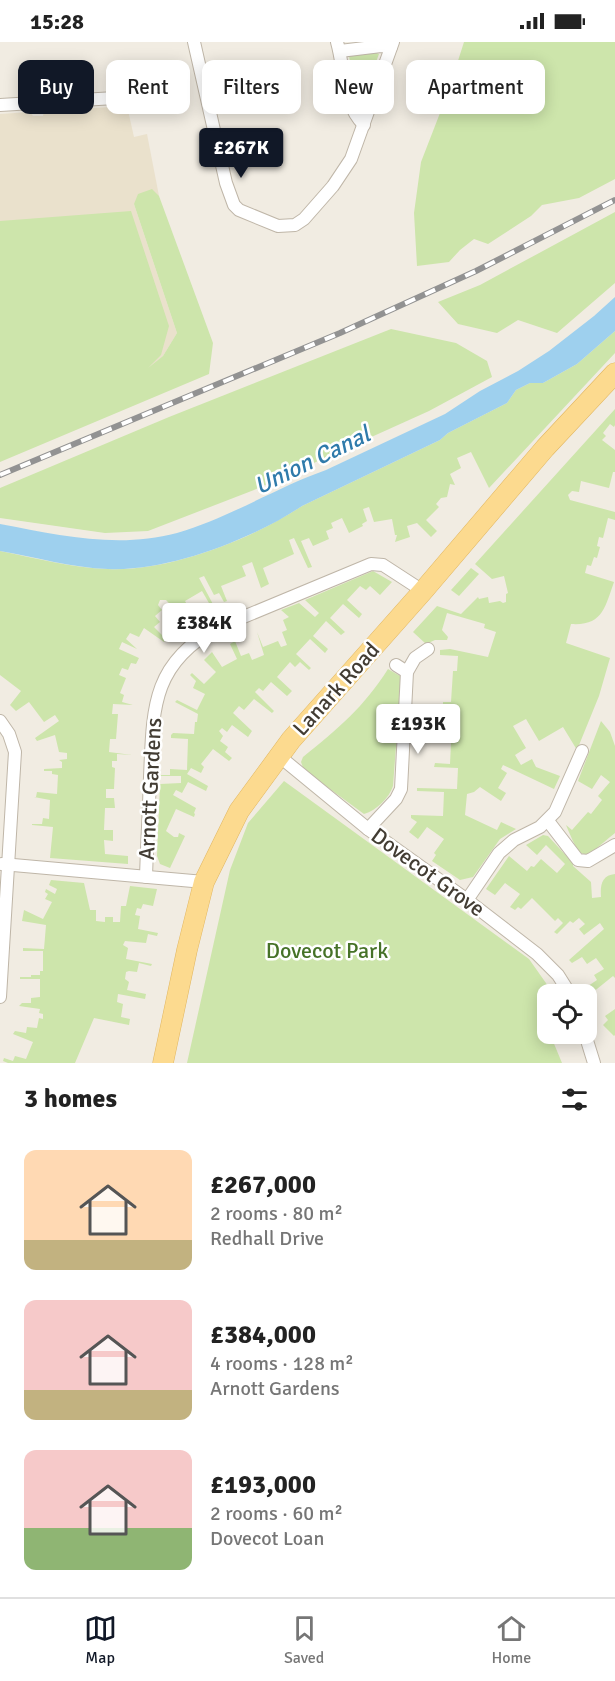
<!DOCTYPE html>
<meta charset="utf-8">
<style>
body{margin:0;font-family:Signika,sans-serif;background:#f6f6f6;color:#222;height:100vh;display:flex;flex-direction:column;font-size:22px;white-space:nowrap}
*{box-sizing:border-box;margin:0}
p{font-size:20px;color:#767676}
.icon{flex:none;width:33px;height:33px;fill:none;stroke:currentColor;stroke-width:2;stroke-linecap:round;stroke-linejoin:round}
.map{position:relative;height:1021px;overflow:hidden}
.sheet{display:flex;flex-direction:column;background:#fff;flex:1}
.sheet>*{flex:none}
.top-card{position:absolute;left:18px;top:18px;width:579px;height:54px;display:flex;gap:12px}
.buttons{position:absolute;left:537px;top:942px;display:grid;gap:12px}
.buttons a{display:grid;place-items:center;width:60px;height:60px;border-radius:12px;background:#fff;box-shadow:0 3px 15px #0003;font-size:30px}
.price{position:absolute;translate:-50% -51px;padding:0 14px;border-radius:6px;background:#fff;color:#222;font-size:20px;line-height:39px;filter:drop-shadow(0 2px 3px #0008)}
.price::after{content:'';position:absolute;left:50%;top:36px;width:18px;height:14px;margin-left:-9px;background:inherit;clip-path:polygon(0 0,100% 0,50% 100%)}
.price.active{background:#111827;color:#fff}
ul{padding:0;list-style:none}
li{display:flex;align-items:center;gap:18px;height:150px;padding:0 24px}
li span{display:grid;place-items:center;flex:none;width:168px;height:120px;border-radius:12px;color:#555}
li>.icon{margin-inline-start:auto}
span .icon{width:72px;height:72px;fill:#fffc;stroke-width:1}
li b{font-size:26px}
h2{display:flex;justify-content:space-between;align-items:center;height:72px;padding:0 24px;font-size:26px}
.chip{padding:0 21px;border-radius:12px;background:#fff;box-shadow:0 3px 15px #0003;font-size:21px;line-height:54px}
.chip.active{background:#111827;color:#fff}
.status{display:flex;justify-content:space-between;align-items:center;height:42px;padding:0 30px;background:#fff;direction:ltr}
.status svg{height:16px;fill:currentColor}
.tab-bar{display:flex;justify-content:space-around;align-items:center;height:84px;border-top:2px solid #e0e0e0;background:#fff;font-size:16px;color:#767676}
.tab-bar a{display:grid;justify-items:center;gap:3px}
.tab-bar .active{color:#111827}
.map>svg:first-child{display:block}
.education{fill:#eae1cc}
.green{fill:#cde5ab}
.water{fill:#9ed0ee}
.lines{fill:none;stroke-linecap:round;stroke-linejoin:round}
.minor-casing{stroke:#bfb6a8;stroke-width:14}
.primary-casing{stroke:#e1b660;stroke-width:21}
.minor{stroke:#fff;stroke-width:12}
.primary{stroke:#fcda8f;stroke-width:20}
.rail-casing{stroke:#929292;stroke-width:6}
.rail{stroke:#fff;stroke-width:4;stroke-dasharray:11;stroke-linecap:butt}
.labels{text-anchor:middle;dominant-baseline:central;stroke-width:5;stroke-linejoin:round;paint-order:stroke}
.street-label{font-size:22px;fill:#423c33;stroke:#fff}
.park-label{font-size:22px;fill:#467228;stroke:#fff}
.water-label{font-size:24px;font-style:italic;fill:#2f7bab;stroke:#fff}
</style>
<div class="status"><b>15:28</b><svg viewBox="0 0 49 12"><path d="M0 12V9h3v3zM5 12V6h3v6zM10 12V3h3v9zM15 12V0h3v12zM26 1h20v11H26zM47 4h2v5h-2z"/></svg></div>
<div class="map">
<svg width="615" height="1021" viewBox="0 0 615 1021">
<rect width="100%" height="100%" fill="#f1ece2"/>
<path class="education" d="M127,64L134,95L147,92L159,154L134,162L177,291L163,314L128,343L0,382V72L30,70L33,74H43L44,69Z"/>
<g class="green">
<path d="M464,0H615V137L579,156L542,163L531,174L488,202L474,197L460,208L449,220L417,224L414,171L421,120L447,53Z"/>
<path d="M374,10L379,12L362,58L357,57L349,14L354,12Z"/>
<path d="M152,147L159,154L213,301L209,332L0,420V179L131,169L169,284L161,313L148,326L163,314L177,291L134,162L138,152Z"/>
<path d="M615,170V241L557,291L518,278L497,291L458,282L438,260L480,243Z"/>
<path d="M391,287L456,301L487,319L492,335L429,369L254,448L148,489L105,491L0,476V446L169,375Z"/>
<path d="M615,289V311L489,446L471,410L457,416L461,426L450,432L455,443L450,442L447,455L441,456L436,462L439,465L426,478L437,489L431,495L417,481L407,484L410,495L395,500L397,493H395L392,477L374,480L369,465L363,467L367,479L362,482L363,484L349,491L342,476L331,481L333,486L326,489L329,497L313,504L309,496L301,499L312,525L308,526L294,496L289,498L294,512L263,526L269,542L261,546L252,520L242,524L246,534L221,544L227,559L224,560L219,551L214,553L204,534L199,536L215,566L213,568L202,549L185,559L195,577L187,581L166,558H160L158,563L162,568L155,574L160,580L154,585L166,597L164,600L144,586L139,595L130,591L126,597L137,607L122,600L119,607L139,616L136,622L131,621L128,628L122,626L119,633L126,636L120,651L124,653L122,660L133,663L113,662L112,672H118L116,697H110L109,710L132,713L117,712V719H112V725L115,726L114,747H106V756H114L115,766H105L104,788H113V799L104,798L105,812L128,814V822L50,816L53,785L32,783V782H42L43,776L49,777L50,758L34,755H36L37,750L57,752L58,733L52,732V729H44V727L62,726V720L59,718L67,717V711L59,710L55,693L37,699L35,696L59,679L55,673L44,680L29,660L16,669L10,663L21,649L0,633V509C36,516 72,526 108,527C169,530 252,497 302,464L440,398L448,391L507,361L516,348L530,341H543L577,322Z"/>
<path d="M615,367V383L614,385L610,382L603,391L606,394L602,398L615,408V430H613L609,446L581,439L579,450L572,449L568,453L570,458L615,470V478L608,476L603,496L599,495L597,504L600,505L597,516L594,515L591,524L587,523L585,531L614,540C605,565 603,584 571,582L566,601L610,616L599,654L577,708L563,685L539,699L526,677L513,684L526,706L515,713L521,723L532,717L536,725L560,734L554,747L503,723L501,727L507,731L498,746L506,751L501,759L480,745L474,750L467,752L465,773L497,788L501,780L516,787L500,797L473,835L460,838L432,819L436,813L434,811L444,797L427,785L418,797L409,790L417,780L411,776V773L443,774L444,750L417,749V746L457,747L458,726L434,725L435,721L450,722L451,701L433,700V695L430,694V684H439L438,692L446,693L447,674H451V668H443V660H451L453,629H457L458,614L440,613V608L450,607L488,615L496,590L484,586L485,582L447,571L442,588L448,595L447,598H435L426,602L413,590L437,564L461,572L478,555L479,557L488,555L489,561L500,559L503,561L506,560V552L508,551L504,534L492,537L475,522Z"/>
<path d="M471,526L479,532L459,554L451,548Z"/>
<path d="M373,529L392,540L380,553L370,544L366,548L360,544L347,558L362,572L359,576L343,562L330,576L345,590L341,593L326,579L313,594L328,607L325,611L310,597L296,612L311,626L309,628L300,620L295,625L290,620L277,635L292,649L287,654L271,640L263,649L259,646L255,650L274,669L272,671L254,657L244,668L239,664L233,671L252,689L248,695L232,683L227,690L222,686L219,689L223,694L220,699L228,705L225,710L232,716L229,719L213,707L201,722L204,725L201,731L191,726L187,732L208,744L206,749L188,740L182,751L176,748L173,753L196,766L194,771L195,772L194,775L176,767L166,789L174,795H178L179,791L185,794L170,826L160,822L157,814L160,742L181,741V734H160V733H170V727L187,728L188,697L171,696V693L173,691L194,692L195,680H197L198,672L175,660L177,658L197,668L205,652L193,646L196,639L190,633L192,631L204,642L216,630L204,618L212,610L222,625L237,617L230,602L235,599L241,614L249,611L252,618L264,613L257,590L263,605L278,599L281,605L287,603L282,590L287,588L283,578L289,575L281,568L299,561L315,575L319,571L305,558Z"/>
<path d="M388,627L400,634L401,638L393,744C389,756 377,768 364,772L304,728L301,720L303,715C338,687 364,665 388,627Z"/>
<path d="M601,679L610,690L615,704V791C583,817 583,824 566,783L572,788L588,770L591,772L602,758L598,754L610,740L601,733L592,747L578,739Z"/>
<path d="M284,739L529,917L553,951V952H548V992H550L562,1021H187L230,828L248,781Z"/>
<path d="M543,793L548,794L573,821V824L591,840L592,856L601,855C600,843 602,833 615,832V936L613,934L592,951L588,944L597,938L594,933L604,927L596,916L587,922L582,915L572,921L569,918L604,887L600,881L584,893L579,887L585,882L579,876L573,881L570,879L557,892L554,890L563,881L558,876L555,879L532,856L521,867L518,865L515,868L510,865L520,852L505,841L495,853L486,847L509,814L527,829L531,824L534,825L541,817L557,831L565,822L546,803L537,813L526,803Z"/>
<path d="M51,838L84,841L90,868H96V879L105,880V875H113V880H120L121,864H126L130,844L157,847L153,864L143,862L141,867L137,866L135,873L140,874L138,887L158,891L157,894L148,892L146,901L125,899L123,903L128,906L126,917L152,922L151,924L139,921L137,930L129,929L126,930L125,937L129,940L127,948L146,952L145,957L118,952L117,960L123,962L121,975L130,977L129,983L94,976L75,1021H8L3,1019L4,1016L13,1019L15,1014L26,1017L33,1000L13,992L15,989L26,991L27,985L37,986L39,976L43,977V972L39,971L40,967L19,964L22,961H31V956L40,955V937H20V935H31V933H40V929H43V909H23V906L44,907L46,883L22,879L24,868L43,877L52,860L45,857L48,852L45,850L46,847L55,852L57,847L49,843Z"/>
<path d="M615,967V993L614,994L603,983L608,978L605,974Z"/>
</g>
<path class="water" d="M615,255V289L577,322L543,341H530L516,348L507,361L448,391L440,398L302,464C253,497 168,530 108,527C72,526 36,515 0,509V482C59,493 117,507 177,491C229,476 275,446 326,428L445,372L480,349L518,329L549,309L594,274Z"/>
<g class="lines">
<g class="minor-casing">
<g id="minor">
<path d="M194,0L226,141L234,163L239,168L278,184L295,183L304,177L333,144L351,117L393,0"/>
<path d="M337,0C345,28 342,61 364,83"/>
<path d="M340,9L381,4L391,5"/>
<path d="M0,63L131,55L179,48"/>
<path d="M396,623L407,630"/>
<path d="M0,679L9,692L15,710L0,955"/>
<path d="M279,714L368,787L467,858L537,912L558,933L570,952"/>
<path d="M548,779L578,818L588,819L615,803"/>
<path d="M368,787L396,757L401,747L407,630L415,616L428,607"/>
<path d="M2,822L204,840"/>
<path d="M146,835C147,802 149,768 150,735C153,668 151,622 217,586L371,522L383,523L423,549"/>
<path d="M467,858L499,811L514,798L540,785L555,770L582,709"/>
<path d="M585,992L594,1021"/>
</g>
</g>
<g class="primary-casing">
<path id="primary" d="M163,1021L187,908L204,840L239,769L291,698L423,549L545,406L615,331"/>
</g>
<use href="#minor" class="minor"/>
<use href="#primary" class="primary"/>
<g class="rail-casing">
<path id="rail" d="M0,433L340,291L476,229L615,158"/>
</g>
<use href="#rail" class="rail"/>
</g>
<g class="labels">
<g class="street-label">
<text transform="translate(336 647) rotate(-48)">Lanark Road</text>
<text transform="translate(150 747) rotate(-87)">Arnott Gardens</text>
<text transform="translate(428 830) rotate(36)">Dovecot Grove</text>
</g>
<g class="park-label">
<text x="327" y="908">Dovecot Park</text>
</g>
<g class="water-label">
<text transform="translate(312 418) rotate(-26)">Union Canal</text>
</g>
</g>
</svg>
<div class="buttons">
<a><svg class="icon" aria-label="locate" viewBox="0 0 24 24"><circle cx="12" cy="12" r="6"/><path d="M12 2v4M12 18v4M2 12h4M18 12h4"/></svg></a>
</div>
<b class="price active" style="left:241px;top:137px">£267K</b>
<b class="price" style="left:204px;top:612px">£384K</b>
<b class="price" style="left:418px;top:713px">£193K</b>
<div class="top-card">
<a class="chip active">Buy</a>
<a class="chip">Rent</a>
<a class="chip">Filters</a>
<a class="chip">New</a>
<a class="chip">Apartment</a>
</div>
</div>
<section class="sheet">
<h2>3 homes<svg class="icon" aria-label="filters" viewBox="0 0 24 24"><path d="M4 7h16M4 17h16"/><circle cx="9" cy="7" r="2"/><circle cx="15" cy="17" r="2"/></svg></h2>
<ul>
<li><span style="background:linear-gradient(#ffd9b3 75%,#c2b280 0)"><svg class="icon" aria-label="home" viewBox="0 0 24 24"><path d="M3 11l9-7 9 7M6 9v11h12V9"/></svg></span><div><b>£267,000</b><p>2 rooms · 80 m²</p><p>Redhall Drive</p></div></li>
<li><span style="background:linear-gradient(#f6c9c9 75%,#c2b280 0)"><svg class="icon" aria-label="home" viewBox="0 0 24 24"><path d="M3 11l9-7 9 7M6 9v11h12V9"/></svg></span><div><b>£384,000</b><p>4 rooms · 128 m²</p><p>Arnott Gardens</p></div></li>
<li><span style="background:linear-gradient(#f6c9c9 65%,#8fb573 0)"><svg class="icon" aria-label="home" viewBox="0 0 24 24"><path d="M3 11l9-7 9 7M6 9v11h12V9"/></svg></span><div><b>£193,000</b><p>2 rooms · 60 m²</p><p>Dovecot Loan</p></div></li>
</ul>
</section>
<nav class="tab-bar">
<a class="active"><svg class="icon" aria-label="map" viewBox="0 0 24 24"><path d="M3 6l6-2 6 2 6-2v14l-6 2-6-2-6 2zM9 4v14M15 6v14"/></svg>Map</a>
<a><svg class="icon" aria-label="saved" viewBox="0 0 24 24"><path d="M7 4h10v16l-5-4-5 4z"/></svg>Saved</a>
<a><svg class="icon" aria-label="home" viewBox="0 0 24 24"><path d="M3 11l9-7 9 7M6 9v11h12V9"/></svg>Home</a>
</nav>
